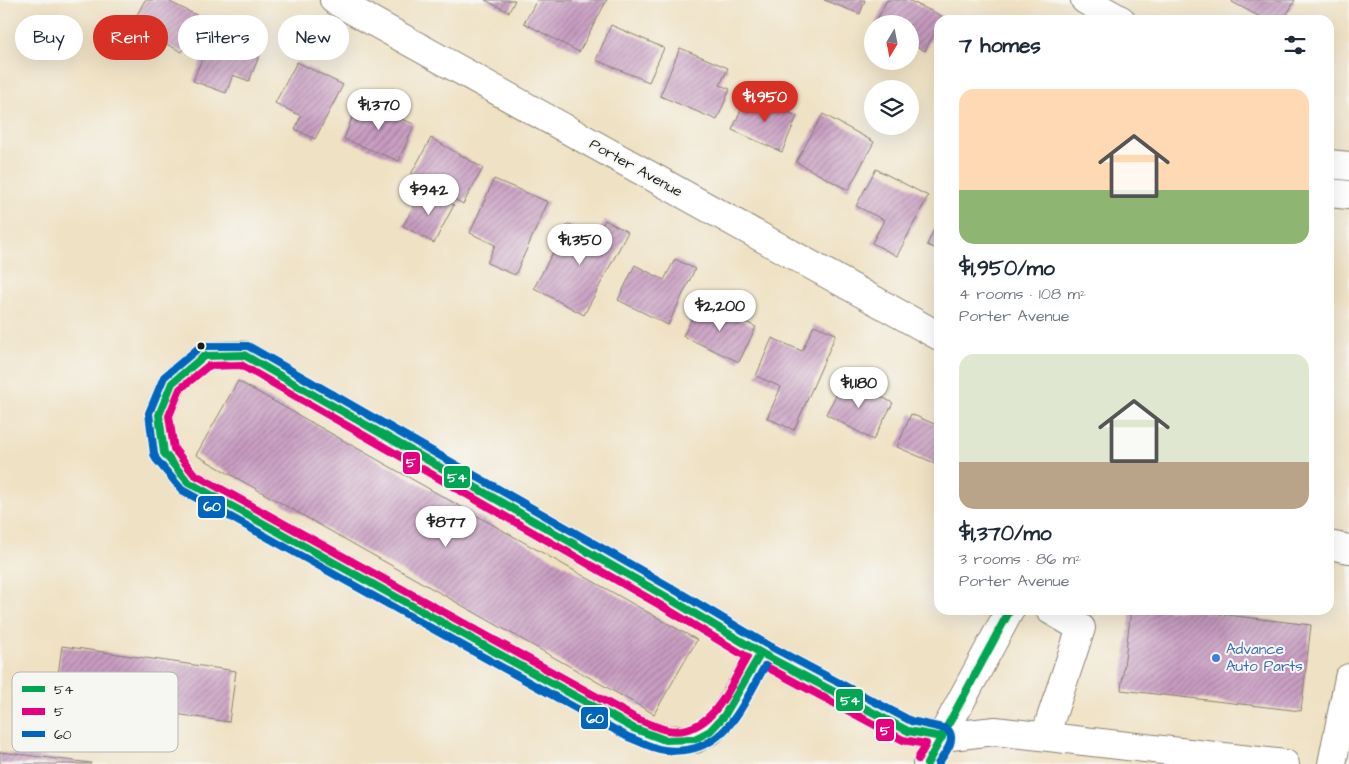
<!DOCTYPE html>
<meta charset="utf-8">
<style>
body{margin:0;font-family:"Architects Daughter",sans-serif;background:#f2f2f3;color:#1f2937;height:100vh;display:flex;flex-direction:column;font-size:19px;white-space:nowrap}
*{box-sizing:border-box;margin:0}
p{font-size:16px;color:#747a83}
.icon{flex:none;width:28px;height:28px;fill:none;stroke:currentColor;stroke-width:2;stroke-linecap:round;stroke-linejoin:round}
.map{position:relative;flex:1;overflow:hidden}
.details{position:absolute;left:934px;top:15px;width:400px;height:600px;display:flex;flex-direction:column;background:#fff;border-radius:15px;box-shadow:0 5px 20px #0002}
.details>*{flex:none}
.hud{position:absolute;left:15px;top:15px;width:475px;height:45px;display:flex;gap:10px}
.needle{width:32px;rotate:190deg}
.controls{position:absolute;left:864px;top:15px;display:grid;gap:10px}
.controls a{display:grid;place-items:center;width:55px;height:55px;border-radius:50%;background:#fff;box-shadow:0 5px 20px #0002;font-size:25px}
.price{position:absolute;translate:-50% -42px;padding:0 11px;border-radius:18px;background:#fff;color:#222;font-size:16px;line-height:32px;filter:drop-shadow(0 1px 2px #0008)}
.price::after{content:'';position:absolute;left:50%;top:30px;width:15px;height:11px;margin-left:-8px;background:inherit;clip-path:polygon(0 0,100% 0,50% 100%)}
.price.on{background:#d93025;color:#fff}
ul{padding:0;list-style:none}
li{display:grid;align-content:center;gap:10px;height:265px;padding:0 25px}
li span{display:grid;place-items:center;height:155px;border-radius:15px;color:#555}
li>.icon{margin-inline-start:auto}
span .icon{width:90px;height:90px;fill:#fffc;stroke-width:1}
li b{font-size:21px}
h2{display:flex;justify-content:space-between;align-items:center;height:60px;padding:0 25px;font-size:21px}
.pill{padding:0 18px;border-radius:22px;background:#fff;box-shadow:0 5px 20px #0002;font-size:18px;line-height:45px}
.pill.on{background:#d93025;color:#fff}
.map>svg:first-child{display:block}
.building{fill:url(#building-hatch)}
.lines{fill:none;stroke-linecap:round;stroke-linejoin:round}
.minor-casing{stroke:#867e70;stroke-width:30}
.minor{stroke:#fff;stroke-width:28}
.bus-1-casing{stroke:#f6f6f2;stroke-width:11}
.bus-2-casing{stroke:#f6f6f2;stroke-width:11}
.bus-3-casing{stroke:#f6f6f2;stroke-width:11}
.bus-1{stroke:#00a651;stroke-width:8}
.bus-2{stroke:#e5007d;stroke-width:8}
.bus-3{stroke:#0065bd;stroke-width:8}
.bus-dot{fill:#1c1c1c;stroke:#f6f6f2;stroke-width:2}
.shop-dot{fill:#3f7fe0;stroke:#f6f6f2;stroke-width:2}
.labels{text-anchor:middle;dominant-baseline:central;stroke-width:4;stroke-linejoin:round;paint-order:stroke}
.street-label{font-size:15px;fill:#1c1c1c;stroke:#f6f6f2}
.shop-label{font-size:15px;fill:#366cbe;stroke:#f6f6f2;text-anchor:start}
.key{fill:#f6f6f2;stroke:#b5b5b2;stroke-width:1}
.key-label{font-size:14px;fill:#1c1c1c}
.line-badge{stroke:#f6f6f2;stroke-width:2}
.badge-label{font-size:14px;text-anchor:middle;font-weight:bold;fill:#fff}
</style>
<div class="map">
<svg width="1349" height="764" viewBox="0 0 1349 764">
<defs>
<pattern id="building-hatch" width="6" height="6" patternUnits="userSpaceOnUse" patternTransform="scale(1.25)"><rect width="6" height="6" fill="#c89cc1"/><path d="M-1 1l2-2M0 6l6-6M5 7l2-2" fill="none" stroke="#a27e9c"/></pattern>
</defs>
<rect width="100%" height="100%" fill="#f6f6f2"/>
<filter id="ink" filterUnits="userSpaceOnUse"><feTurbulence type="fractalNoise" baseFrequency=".02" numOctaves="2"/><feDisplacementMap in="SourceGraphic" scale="10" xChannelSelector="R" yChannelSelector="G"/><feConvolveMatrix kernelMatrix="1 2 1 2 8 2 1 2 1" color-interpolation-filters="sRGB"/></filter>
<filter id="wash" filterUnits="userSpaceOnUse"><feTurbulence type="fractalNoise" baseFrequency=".0096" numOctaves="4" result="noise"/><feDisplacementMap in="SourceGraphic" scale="20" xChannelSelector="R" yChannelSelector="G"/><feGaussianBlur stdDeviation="1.12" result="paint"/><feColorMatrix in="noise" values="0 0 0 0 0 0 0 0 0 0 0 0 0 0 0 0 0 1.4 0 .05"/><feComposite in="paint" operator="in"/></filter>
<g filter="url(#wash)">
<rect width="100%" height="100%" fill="#efe1c3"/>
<g id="blocks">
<g class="building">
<path d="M145,0H166L200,17L182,52L131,26Z"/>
<path d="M485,0H515L509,12Z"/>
<path d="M537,0H607L579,52L524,23Z"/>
<path d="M824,0H865L860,14Z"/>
<path d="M887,0H908L942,16L939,20V23L925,51L910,43V24H875Z"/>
<path d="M1233,0H1295L1284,20H1266L1232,2Z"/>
<path d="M611,25L664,48L649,82L596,60Z"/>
<path d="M215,26L264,44L249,81L233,75L226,93L193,81Z"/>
<path d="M680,48L728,68L720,85L730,89L717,120L660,96Z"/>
<path d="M297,62L343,85L315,139L295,129L301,116L275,103Z"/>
<path d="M748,94L797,116L782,152L732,130Z"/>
<path d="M358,102L414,124L399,161L344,139Z"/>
<path d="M823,114L874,142L848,190L796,162Z"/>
<path d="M431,138L483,168L463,204L411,174Z"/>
<path d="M876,169L928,196L897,256L872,243L884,220L856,206Z"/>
<path d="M494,179L548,202L515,275L487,263L495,245L470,233Z"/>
<path d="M424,188L454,205L434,243L403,226Z"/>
<path d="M939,218V250L927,245Z"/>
<path d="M605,220L628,232L584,315L534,288L568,224L595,239Z"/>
<path d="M675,259L695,269L668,325L618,300L635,265L664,280Z"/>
<path d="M701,301L756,327L739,362L683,336Z"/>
<path d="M814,325L836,334L794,430L767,418L781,387L756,376L772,338L802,351Z"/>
<path d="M845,378L893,403L873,440L826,414Z"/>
<path d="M238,381L697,640L654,714L196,455Z"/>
<path d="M911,414L939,426V465L897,447Z"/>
<path d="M1131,610H1185L1311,625L1301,711L1121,690Z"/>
<path d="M62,646L236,671L229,722L55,696Z"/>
<path d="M0,752L91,763V764H0Z"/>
</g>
</g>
</g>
<g filter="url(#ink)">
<use href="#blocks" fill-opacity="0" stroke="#867e70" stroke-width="1"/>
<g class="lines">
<g class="minor-casing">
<g id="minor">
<path d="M334,0L939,336"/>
<path d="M1085,0L1121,20"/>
<path d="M1329,164L1349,166"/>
<path d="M1329,193L1349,195"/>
<path d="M1329,545L1349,549"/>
<path d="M761,653L724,716L710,731L695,739L665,740L633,728L188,482L164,453L159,415L172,383L204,356L244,355L665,596L761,653L908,731L942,737L995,731L1285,764"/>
<path d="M1045,736L1081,628L1050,610"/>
<path d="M927,764L1010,610"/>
<path d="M1332,764L1349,678"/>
</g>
</g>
<use href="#minor" class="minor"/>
<g class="bus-1-casing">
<g id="bus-1">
<path d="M244,355L665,596L761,653L724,716L710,731L695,739L665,740L633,728L188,482L164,453L159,415L172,383L204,356Z"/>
<path d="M761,653L908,731L942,737"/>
<path d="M927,764L1010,610"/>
</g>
</g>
<g class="bus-2-casing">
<g id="bus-2">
<path d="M241,365L660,605L747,657C728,689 712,737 667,730C657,728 646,722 637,719L194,474L174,449L169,416L180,389L208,366Z"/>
<path d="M765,666L903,740L926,744L918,759"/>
</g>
</g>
<g class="bus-3-casing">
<path id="bus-3" d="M765,666C740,709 724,757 664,750C653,749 639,741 628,737L182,490L156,459L154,454L149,413L164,377L201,346H248L670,587L766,644L911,721L947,729C958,739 944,754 938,764"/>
</g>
<use href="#bus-1" class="bus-1"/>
<use href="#bus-2" class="bus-2"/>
<use href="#bus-3" class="bus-3"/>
</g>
</g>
<circle class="bus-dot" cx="201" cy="346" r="4.5"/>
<circle class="shop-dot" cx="1216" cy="658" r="5"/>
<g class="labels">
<g class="street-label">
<text transform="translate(636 168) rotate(29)">Porter Avenue</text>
</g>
<g class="shop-label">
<text x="1226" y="649">Advance<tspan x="1226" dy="17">Auto Parts</tspan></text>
</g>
</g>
<rect x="12" y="672" width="166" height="80" rx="8" class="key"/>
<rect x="22" y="686" width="23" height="6" fill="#00a651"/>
<rect x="22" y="708" width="23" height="7" fill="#e5007d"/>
<rect x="22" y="731" width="23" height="6" fill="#0065bd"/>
<g class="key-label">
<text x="54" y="694">54</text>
<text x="54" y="716">5</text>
<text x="54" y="739">60</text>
</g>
<g class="line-badge">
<rect x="402" y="451" width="19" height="24" rx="5" fill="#e5007d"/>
<rect x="443" y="465" width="28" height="24" rx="5" fill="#00a651"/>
<rect x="197" y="495" width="29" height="24" rx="5" fill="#0065bd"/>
<rect x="835" y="688" width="29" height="24" rx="5" fill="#00a651"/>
<rect x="580" y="706" width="29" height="24" rx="5" fill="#0065bd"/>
<rect x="875" y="718" width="20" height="24" rx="5" fill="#e5007d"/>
</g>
<g class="badge-label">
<text x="411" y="467">5</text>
<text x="457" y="482">54</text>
<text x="212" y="511">60</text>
<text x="850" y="705">54</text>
<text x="595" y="723">60</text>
<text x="885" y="735">5</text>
</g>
</svg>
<div class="controls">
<a><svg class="needle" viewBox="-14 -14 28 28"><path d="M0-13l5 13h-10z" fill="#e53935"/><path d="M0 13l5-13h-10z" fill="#747a83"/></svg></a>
<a><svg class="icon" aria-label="layers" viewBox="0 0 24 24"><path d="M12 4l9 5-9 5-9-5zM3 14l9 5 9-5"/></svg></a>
</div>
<b class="price on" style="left:765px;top:123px">$1,950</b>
<b class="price" style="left:379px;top:131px">$1,370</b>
<b class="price" style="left:429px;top:216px">$942</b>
<b class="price" style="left:580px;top:266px">$1,350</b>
<b class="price" style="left:720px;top:332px">$2,200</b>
<b class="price" style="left:859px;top:409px">$1,180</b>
<b class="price" style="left:446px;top:548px">$877</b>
<div class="hud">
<a class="pill">Buy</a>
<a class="pill on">Rent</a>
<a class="pill">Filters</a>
<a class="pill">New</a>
</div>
<section class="details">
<h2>7 homes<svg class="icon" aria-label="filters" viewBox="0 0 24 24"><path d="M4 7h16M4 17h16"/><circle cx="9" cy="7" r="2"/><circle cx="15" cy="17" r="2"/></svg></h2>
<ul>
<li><span style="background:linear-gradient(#ffd9b3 65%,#8fb573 0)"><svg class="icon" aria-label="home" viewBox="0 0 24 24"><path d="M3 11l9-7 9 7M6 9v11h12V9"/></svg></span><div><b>$1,950/mo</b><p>4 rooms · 108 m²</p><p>Porter Avenue</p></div></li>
<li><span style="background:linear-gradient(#dfe7d0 70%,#b9a48a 0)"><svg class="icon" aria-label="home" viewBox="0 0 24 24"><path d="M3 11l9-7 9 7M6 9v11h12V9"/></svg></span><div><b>$1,370/mo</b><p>3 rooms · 86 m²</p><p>Porter Avenue</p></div></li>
</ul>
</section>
</div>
